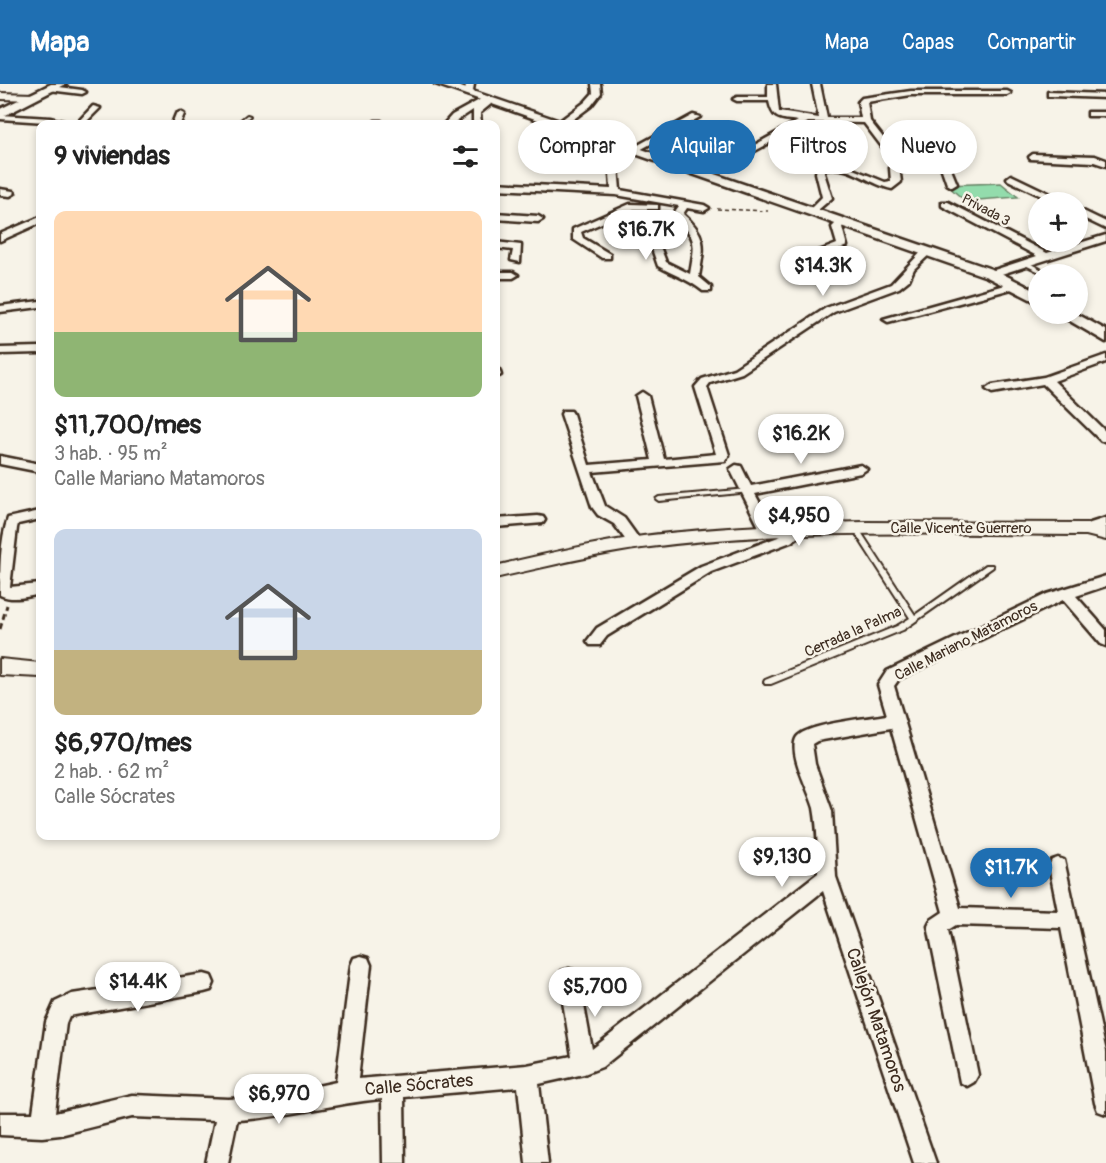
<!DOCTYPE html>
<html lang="es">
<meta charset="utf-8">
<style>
body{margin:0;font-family:Pangolin,sans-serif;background:#f6f6f6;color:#222;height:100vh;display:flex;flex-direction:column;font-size:22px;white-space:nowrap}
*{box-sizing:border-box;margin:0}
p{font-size:20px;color:#767676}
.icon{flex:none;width:33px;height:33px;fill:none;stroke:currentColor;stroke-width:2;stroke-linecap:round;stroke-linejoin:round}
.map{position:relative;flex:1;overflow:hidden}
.sheet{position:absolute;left:36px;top:36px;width:464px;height:720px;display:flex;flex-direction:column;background:#fff;border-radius:12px;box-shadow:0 3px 9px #0003}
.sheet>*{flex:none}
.banner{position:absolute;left:518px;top:36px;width:498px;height:54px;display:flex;gap:12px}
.fabs{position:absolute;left:1028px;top:108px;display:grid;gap:12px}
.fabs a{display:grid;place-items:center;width:60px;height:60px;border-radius:50%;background:#fff;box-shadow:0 3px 9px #0003;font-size:30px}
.price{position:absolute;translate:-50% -51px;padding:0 14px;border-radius:21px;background:#fff;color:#222;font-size:20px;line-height:39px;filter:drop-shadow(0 2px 3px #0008)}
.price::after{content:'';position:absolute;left:50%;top:36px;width:18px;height:14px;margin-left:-9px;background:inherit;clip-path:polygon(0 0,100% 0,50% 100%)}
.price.on{background:#1f6fb2;color:#fff}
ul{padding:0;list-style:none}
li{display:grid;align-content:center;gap:12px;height:318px;padding:0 18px}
li span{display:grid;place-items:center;height:186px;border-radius:12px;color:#555}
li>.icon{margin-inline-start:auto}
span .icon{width:108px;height:108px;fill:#fffc;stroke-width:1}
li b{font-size:26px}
h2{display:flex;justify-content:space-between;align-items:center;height:72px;padding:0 18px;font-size:26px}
.chip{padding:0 21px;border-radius:27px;background:#fff;box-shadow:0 3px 9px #0003;font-size:21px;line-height:54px}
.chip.on{background:#1f6fb2;color:#fff}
header{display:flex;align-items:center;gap:36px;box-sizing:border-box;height:84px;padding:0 30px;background:#1f6fb2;color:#fff}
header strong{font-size:28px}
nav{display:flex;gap:33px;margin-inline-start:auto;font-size:21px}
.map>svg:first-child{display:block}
.green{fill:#93dcac;stroke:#678365;stroke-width:1.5}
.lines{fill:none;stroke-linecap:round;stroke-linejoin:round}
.service-casing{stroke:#3b2a1e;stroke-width:4}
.minor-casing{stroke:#3b2a1e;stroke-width:5}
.tertiary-casing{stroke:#3b2a1e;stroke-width:4}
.secondary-casing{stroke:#3b2a1e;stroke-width:5}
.path-far1{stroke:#3b2a1e;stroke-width:1.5;stroke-dasharray:4 3;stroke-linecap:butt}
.path{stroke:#3b2a1e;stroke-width:3;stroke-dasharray:6 4.5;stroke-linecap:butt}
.service{fill:#f7f3e8;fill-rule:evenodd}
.minor{fill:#f7f3e8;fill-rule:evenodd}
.tertiary{fill:#f7f3e8;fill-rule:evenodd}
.secondary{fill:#f7f3e8;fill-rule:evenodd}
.labels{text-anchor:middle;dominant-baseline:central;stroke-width:5;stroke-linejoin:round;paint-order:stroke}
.far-street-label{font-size:14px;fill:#3b2a1e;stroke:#f7f3e8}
.street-label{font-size:15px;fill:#3b2a1e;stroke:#f7f3e8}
.near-street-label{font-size:18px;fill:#3b2a1e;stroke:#f7f3e8}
</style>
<header>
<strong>Mapa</strong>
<nav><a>Mapa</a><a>Capas</a><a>Compartir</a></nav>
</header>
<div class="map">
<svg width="1106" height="1079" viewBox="0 0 1106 1079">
<rect width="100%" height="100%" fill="#f7f3e8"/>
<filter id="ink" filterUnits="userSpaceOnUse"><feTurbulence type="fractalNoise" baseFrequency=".0167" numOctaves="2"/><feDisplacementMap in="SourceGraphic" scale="12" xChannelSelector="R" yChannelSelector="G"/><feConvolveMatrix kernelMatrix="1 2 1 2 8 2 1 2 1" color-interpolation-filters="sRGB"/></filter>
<g filter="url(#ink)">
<path class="green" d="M1001,99L1018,113L965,117L947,101Z"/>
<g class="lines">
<g class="service-casing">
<g id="service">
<path d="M247,31L250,32L240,40H236Z"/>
<path d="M1025,179H1029L1050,190H1044L1025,181Z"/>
<path d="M748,405L751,407L750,408L659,417L656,415L659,413Z"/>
<path d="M853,442H857L915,531L986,481H992L993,483L903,546L771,600H765L764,598L765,596L897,542L910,534L852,444Z"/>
</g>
</g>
<g class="minor-casing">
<g id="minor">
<path d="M466,0H474L472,12L465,10Z"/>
<path d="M592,0H600L601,9L591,22L563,43H557V39L585,18L593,9Z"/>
<path d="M768,0H776L779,28L819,34L812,0H820L827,34H861L858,18L862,14L911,7H1007L1011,9L1007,11H911L867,18L870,37L896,70L964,73L968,76L964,79L948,78L957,100L952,103L947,100L939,77L898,75L901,98L892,105C870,101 847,78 824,86V89L832,114L812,131L807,128L822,113L816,89L817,83L838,79L885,98L891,97L889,72L864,39L808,38L707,93L700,91L798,37C780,34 773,37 769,17H737L733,15L737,13H768Z"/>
<path d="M52,2L82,6L86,8L82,10L49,6L48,4Z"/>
<path d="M1048,8L1106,10V14L1051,12H1048Z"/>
<path d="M483,14H489L491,20L480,29L481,40H473V26L452,40H444L452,31Z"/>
<path d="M93,22L100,24L84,40H76Z"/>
<path d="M180,28L184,30L180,40H172L176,30Z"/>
<rect x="1088" y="28" width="18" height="4"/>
<path d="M0,31L50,34L75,40L0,35Z"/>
<path d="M693,31L700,33L636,68L629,66Z"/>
<path d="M378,37H381L383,40H375V37Z"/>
<path d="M612,56L616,59L620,106L704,121L709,124L704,127L687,124L683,130C708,152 704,163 699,193L711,203V207H703C690,196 674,191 658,182L649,156L611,135L581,148L583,154L610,170V174H602L573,155V145L630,120L658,121V125H634L619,132L656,152L666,178L690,190C696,154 697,157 673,130L679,122L616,111L495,105V99L611,105L608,59Z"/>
<path d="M1033,70L1095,72L1106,76V82L1094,78L1030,75L1029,73Z"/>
<path d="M1011,91L1063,116L1065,118H1054L1008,96L1007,94Z"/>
<path d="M0,105L13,107L15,109L10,112L0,111Z"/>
<path d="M942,118H948L1047,169L1106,151V157L992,193L987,190L988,188L1037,172L942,122Z"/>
<path d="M1077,124L1106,138V145L1077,131Z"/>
<path d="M495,129L538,132L543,135L538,138L495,135Z"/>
<path d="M40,133V139L0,157V150Z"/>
<path d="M838,137L846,139L842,143L847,162L829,169L832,178L823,180L819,167L837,160L832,143Z"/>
<path d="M495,158L521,161L520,178L511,176L513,166L495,164Z"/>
<path d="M923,166L932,168L914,185L909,196L899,204L834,228L742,289L710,299L707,303L729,371L725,377L592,388L605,422L624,434L642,459L640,462H630L614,440L598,431L592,423L561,330L563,327H571L573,330L589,381L652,376L636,312L642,308L648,312L664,375L716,370L695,303L702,295L734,285L826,224L891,200Z"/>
<path d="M495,188H513L518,191L513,194H495Z"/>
<path d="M1015,198L1020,201L1019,203L888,238L883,235Z"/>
<path d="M40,217V223L0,228V222Z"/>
<path d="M40,263V269L0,270V264Z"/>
<path d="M1106,271V278L1054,297L1106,348V357H1101L1043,300L992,309L986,305L992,301L1044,293Z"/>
<path d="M495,284L499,285L501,291L495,294Z"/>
<path d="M0,372L40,380V388L0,380Z"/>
<path d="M736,381L741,382L751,402L861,381L867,385L861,389L755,410L774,445L767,450L760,445L730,385Z"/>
<path d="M40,427V435L18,440L17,444L10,503L40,500V510C26,513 13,517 0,511C0,487 0,456 8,434Z"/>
<path d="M538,432L543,433L545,436L543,439L495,443V435Z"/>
<path d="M1106,434V443L1086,450L1079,445L1081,442Z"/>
<path d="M802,440L809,445L791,458L711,488L607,552L600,561H590L587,557L597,544L701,482L781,452Z"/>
<path d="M1106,492V502L1076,512L1106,546V562L1101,560L1063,516L899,595L894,602L960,824L1058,827L1049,782L1052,776L1058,774L1064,776L1106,968V1030L1098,1027L1095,1019L1061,844L956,841L948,846L978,991L974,998L967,1002L960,998L928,842L931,836L943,828L891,644L817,657L812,660L815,680L832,727L836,793L936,1079H914L823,807L602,983L584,990L539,1000L548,1079H526L518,1003L404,1013L405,1079H383L382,1015C333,1019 286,1034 237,1036L228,1079H206L215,1036L132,1033L60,1051L42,1053L0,1051V1029H33L46,938L55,918L72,910L204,890L211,892L214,899L211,906L204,908L69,932L66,939L55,1029L132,1011L228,1015L266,1013L336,998L351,881L354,874L361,872L368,874L371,881L358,995L527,981L572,972L559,894L562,887L569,885L576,887L579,894L592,965L818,789C818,768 818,746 814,724C810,708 787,668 797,653C806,640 870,634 887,631L878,601L887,587L1047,510Z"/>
</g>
</g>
<g class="tertiary-casing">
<g id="tertiary">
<path d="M0,9L34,10L39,13L34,16L0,15Z"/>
<path d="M863,438L1086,439L1106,444V456L1086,451C938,450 789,444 642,464C592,471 544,483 495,494V482C544,470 593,459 643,452C716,443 789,440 863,438Z"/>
<path d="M0,575L40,579V593L0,591Z"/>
</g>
</g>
<g class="secondary-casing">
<g id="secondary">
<path d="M51,0H66L0,34V25Z"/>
<path d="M435,0H452L997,187L1038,208V219L987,193Z"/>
<path d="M1058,230H1077L1106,246V258Z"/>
</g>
</g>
<path class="path-far1" d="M717,125L768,127"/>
<path class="path" d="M0,545L7,521"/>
<use href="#service" class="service"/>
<use href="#minor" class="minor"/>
<use href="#tertiary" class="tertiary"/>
<use href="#secondary" class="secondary"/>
</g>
</g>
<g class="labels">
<g class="far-street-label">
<text transform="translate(986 126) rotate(28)">Privada 3</text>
</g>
<g class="street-label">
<text x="961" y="444">Calle Vicente Guerrero</text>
<text transform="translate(853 548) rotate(-24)">Cerrada la Palma</text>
<text transform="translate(966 557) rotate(-27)">Calle Mariano Matamoros</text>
</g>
<g class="near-street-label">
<text transform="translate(876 936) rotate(71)">Callejón Matamoros</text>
<text transform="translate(419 1001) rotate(-5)">Calle Sócrates</text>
</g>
</g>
</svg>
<div class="fabs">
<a>+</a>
<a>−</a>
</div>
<b class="price" style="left:646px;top:177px">$16.7K</b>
<b class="price" style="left:823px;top:213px">$14.3K</b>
<b class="price" style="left:801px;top:381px">$16.2K</b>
<b class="price" style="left:799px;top:463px">$4,950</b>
<b class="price" style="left:782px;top:804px">$9,130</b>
<b class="price on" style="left:1011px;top:815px">$11.7K</b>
<b class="price" style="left:138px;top:929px">$14.4K</b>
<b class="price" style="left:595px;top:934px">$5,700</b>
<b class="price" style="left:279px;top:1041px">$6,970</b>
<div class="banner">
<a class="chip">Comprar</a>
<a class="chip on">Alquilar</a>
<a class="chip">Filtros</a>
<a class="chip">Nuevo</a>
</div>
<section class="sheet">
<h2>9 viviendas<svg class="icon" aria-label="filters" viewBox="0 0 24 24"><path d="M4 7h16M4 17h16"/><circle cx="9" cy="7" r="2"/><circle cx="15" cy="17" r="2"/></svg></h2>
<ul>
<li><span style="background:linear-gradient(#ffd9b3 65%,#8fb573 0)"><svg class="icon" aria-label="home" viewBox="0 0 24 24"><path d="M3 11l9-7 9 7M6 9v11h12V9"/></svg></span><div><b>$11,700/mes</b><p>3 hab. · 95 m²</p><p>Calle Mariano Matamoros</p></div></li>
<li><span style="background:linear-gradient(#c9d6e8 65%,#c2b280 0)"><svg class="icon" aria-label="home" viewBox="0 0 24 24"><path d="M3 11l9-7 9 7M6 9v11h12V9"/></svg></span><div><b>$6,970/mes</b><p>2 hab. · 62 m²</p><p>Calle Sócrates</p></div></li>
</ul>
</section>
</div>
